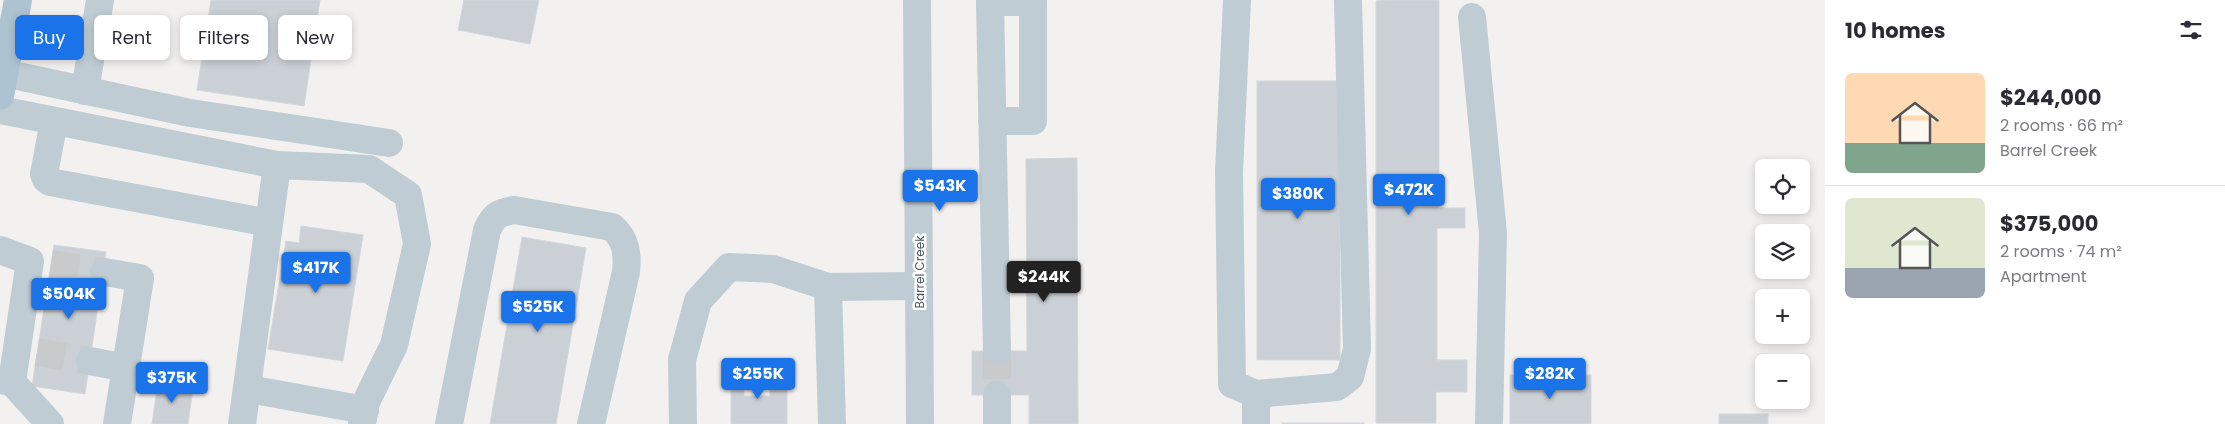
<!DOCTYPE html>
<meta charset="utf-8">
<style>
body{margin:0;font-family:Poppins,sans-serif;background:#f7f7f7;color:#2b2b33;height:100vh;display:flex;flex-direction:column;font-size:19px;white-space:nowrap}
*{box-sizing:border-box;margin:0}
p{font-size:16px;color:#7c7c81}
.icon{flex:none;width:28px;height:28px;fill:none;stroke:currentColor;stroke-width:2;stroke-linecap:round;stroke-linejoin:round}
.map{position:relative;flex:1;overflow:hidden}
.side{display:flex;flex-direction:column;background:#fff;width:400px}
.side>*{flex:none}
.banner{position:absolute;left:15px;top:15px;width:475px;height:45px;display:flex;gap:10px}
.tools{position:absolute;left:1755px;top:159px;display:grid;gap:10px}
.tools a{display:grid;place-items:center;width:55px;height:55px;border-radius:8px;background:#fff;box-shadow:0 2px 8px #0003;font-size:25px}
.price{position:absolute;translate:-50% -42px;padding:0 11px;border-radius:5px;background:#1a73e8;color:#fff;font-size:16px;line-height:32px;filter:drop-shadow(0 1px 2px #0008)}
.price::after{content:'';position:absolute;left:50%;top:30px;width:15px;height:11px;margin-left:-8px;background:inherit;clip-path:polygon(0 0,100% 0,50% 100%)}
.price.on{background:#222;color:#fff}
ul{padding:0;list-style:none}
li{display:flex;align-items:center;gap:15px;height:125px;padding:0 20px}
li+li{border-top:1px solid #e1e1e2}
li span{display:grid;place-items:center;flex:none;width:140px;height:100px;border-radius:8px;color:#555}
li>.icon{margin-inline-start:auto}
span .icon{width:60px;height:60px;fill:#fffc;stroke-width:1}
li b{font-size:21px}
h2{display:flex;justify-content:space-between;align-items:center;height:60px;padding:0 20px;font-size:21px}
.tag{padding:0 18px;border-radius:8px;background:#fff;box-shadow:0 2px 8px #0003;font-size:18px;line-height:45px}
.tag.on{background:#1a73e8;color:#fff}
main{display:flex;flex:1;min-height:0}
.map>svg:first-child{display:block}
.building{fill:#cbd0d6;stroke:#d3d7dc}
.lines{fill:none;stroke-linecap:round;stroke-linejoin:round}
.minor-tunnel{stroke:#c8cacc;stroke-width:28;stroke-dasharray:28 14;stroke-linecap:butt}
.minor{stroke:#bfccd3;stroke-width:28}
.major{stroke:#adc3d2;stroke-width:28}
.labels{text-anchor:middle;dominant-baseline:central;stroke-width:5;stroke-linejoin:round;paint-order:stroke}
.street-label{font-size:12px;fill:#465660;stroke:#fff}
</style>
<main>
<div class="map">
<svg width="1825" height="424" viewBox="0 0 1825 424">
<rect width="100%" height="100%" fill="#f3f0f0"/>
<g class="building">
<path d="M211,0H320L304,106L197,90Z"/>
<path d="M464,0H539L530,44L458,30Z"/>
<path d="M1393,0H1439V208H1465V228H1437V360H1467V392H1436V423H1376V1Z"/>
<rect x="1257" y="81" width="83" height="279"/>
<path d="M1077,158L1078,424H1029V395H972V351H1027L1026,159Z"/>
<path d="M301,226L363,235L343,361L268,349L286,241L299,243Z"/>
<path d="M522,237L586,248L556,424H490Z"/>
<path d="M54,245L106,252L85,394L32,386Z"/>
<path d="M731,361H744V396H770V376H787V424H731Z"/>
<rect x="1510" y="375" width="81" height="49"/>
<path d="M158,382L193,388L188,424H152Z"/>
<rect x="1719" y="414" width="49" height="10"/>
<rect x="1282" y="423" width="82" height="1"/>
</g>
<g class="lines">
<g class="minor-tunnel">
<path d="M51,264L104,272"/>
<path d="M997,351V395"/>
<path d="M37,352L90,361"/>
</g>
<g class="minor">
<path d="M917,0L920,424"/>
<path d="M1237,0L1229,172L1232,384L1256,394L1337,387L1350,377L1357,349L1348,0"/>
<path d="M1472,17L1493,233L1489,424"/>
<path d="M4,73L190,113L389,143"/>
<path d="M85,91L100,0"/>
<path d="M0,110L277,165L369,169L408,195L417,244L394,345L366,402L362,424"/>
<path d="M54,121L44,174L46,179L50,182L269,223"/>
<path d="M992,121H1033V2H990L997,351"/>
<path d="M0,250L30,261L12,382"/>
<path d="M104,272L140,278L117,424"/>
<path d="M828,287L832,424"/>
<path d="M90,361L126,368"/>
<path d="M0,380L12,382L50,424"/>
<path d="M248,389L365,410"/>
<path d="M1256,394V424"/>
<path d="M242,424L277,165"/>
<path d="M449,424L487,230C494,215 498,213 514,210L612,227C626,239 628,254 626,272L591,424"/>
<path d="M683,424L682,360L698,301L729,267L773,269L828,287L919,286"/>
<path d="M997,424V395"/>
</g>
<path class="major" d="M0,96L18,0"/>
</g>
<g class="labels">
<g class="street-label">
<text transform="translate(919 272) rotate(-90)">Barrel Creek</text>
</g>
</g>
</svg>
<div class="tools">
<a><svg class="icon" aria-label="locate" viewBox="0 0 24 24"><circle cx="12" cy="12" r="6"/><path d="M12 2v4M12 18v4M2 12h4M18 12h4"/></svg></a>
<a><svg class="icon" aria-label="layers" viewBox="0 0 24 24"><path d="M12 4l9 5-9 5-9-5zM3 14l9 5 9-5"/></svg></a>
<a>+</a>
<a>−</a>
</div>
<b class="price" style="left:940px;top:212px">$543K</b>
<b class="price" style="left:1409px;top:216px">$472K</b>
<b class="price" style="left:1298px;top:220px">$380K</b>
<b class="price" style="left:316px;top:294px">$417K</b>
<b class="price on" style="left:1044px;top:303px">$244K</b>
<b class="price" style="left:69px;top:320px">$504K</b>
<b class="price" style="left:538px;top:333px">$525K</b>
<b class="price" style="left:758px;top:400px">$255K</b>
<b class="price" style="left:1550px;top:400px">$282K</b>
<b class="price" style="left:172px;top:404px">$375K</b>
<div class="banner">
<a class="tag on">Buy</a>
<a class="tag">Rent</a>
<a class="tag">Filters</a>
<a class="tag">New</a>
</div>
</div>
<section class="side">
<h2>10 homes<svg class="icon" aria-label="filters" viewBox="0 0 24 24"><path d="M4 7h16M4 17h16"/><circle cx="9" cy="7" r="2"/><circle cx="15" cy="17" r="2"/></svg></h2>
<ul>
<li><span style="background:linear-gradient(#ffd9b3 70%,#7fa58c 0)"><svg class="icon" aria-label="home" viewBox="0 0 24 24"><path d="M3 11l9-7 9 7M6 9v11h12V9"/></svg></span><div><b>$244,000</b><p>2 rooms · 66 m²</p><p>Barrel Creek</p></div></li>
<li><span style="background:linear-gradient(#dfe7d0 70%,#9aa5b1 0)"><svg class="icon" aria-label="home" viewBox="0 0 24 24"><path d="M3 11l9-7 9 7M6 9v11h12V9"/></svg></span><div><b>$375,000</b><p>2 rooms · 74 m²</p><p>Apartment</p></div></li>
</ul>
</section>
</main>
